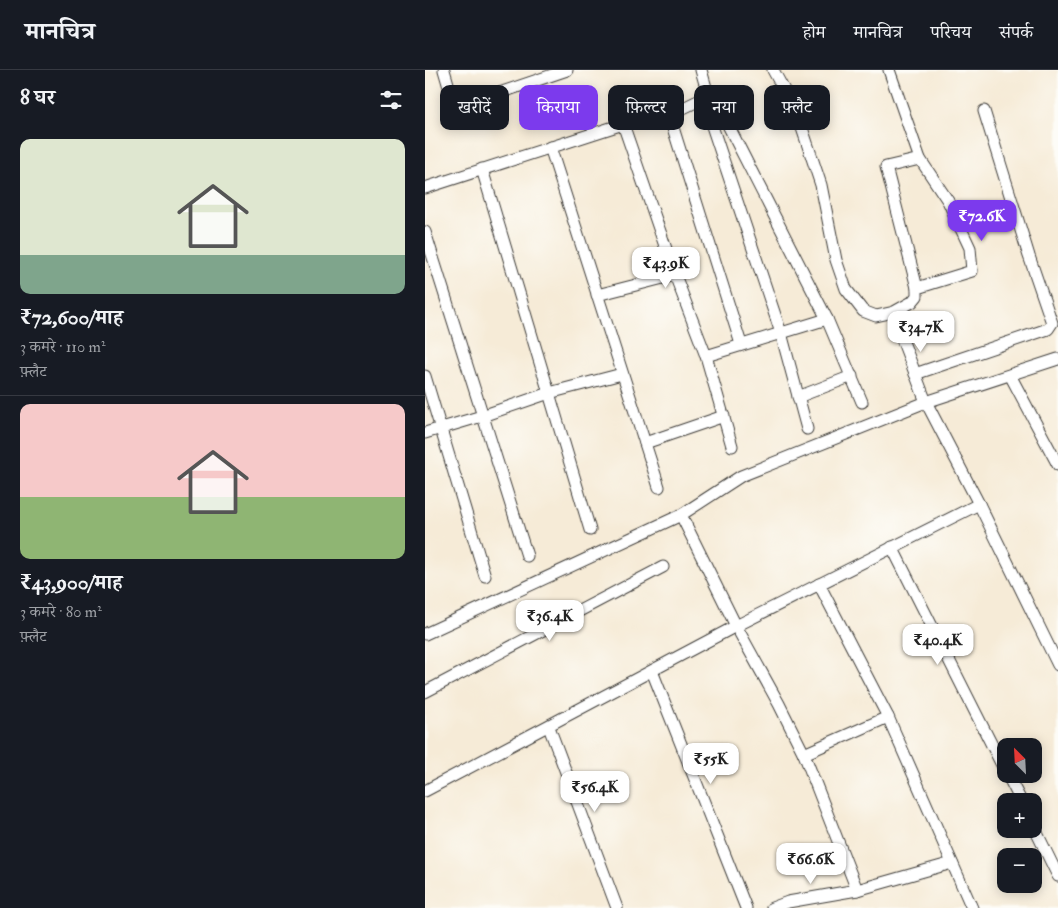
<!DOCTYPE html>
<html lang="hi">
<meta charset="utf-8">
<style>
body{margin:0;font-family:"IM FELL Double Pica","Noto Serif Devanagari",serif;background:#242831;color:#f1f3f6;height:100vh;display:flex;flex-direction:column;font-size:19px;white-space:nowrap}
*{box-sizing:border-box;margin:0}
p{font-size:16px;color:#9ea1a6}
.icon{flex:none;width:28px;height:28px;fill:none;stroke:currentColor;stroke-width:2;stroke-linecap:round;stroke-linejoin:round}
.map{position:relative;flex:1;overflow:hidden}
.sheet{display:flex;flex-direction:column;background:#171b24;width:425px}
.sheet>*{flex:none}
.hud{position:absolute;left:15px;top:15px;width:475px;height:45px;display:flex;gap:10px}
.needle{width:32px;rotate:336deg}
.buttons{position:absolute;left:572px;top:668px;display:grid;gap:10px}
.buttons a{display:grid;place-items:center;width:45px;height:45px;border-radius:10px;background:#171b24;box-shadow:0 2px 12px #0003;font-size:25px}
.price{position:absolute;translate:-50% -42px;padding:0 11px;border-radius:10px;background:#fff;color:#222;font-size:16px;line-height:32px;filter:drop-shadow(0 1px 2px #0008)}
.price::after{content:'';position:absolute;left:50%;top:30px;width:15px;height:11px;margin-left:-8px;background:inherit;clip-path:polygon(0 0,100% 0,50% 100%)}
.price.current{background:#7c3aed;color:#fff}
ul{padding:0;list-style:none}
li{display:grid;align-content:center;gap:10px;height:265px;padding:0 20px}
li+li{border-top:1px solid #363941}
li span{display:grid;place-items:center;height:155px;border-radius:10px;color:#555}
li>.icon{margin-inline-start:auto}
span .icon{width:90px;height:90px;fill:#fffc;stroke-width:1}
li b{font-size:21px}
h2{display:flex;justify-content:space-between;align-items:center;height:60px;padding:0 20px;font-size:21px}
.chip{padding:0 18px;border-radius:10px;background:#171b24;box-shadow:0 2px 12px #0003;font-size:18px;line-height:45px}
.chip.current{background:#7c3aed;color:#fff}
header{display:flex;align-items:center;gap:30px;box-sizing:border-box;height:70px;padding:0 25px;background:#171b24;border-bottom:1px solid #363941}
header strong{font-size:24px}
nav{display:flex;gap:28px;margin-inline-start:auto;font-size:18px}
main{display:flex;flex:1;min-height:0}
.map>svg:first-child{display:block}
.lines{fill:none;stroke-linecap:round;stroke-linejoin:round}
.street-casing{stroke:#3d3b38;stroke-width:13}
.street{stroke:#fff;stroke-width:11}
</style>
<header>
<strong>मानचित्र</strong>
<nav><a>होम</a><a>मानचित्र</a><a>परिचय</a><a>संपर्क</a></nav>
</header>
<main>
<section class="sheet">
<h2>8 घर<svg class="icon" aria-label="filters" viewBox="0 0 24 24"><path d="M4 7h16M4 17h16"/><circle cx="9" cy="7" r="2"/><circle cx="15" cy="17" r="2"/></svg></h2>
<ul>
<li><span style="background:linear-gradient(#dfe7d0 75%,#7fa58c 0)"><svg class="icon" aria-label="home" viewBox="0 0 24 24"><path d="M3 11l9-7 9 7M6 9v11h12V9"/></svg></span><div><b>₹72,600/माह</b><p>3 कमरे · 110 m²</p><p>फ़्लैट</p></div></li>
<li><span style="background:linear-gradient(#f6c9c9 60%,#8fb573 0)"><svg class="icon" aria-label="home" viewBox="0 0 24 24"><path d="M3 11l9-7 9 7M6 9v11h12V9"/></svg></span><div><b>₹43,900/माह</b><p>3 कमरे · 80 m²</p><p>फ़्लैट</p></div></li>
</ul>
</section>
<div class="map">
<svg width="633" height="838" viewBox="0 0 633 838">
<rect width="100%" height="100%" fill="#fdfcf7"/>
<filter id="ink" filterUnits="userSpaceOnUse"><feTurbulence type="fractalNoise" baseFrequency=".02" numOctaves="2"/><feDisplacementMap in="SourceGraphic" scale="10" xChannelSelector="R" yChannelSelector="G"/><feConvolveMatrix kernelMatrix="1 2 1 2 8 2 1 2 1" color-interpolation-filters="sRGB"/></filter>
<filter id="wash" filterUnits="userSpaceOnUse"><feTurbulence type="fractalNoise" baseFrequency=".0096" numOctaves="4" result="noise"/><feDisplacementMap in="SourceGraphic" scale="20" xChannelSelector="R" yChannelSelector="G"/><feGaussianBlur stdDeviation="1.12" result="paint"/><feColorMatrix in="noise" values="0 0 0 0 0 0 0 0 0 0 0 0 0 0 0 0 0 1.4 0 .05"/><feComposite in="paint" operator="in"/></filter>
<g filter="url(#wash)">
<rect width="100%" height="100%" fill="#f6ebd7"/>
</g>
<g filter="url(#ink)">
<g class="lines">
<g class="street-casing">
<g id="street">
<path d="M19,0L30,38L142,0"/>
<path d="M276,0L286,35L303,55L402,249L437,332"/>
<path d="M348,0L373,46L396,115L411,190L421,219L438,241L451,246L469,242L487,232L492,226V218L461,97L495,89L464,0"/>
<path d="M286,35L285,50L356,263L382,359"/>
<path d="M244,45L283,26"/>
<path d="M198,54L250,205L281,286L307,376"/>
<path d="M125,77L234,417"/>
<path d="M57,99L165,460"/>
<path d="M0,118L198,54L244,45L316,274"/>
<path d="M0,162L102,486"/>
<path d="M492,218L547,201L545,178L523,131L495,89"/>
<path d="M172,225L250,205"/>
<path d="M467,243L501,332L554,434L633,595"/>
<path d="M281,286L402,249"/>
<path d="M490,304L623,259L627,253L604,186L559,41"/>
<path d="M585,305L633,395"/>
<path d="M0,306L60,506"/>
<path d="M373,327L427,306"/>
<path d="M0,363L57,346L124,323L197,304"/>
<path d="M220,373L299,346"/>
<path d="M467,477L581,703"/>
<path d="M394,514L463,647"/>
<path d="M0,564L256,445L316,406L501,332L633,289"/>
<path d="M227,601L321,838"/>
<path d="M0,622L238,497"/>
<path d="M124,657L192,838"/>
<path d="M379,684L432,820L527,793"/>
<path d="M582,704L596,731"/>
<path d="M0,721L311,556L256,445"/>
<path d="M609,757L633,806"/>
<path d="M347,838L363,832L432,820"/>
<path d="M547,838L463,647L379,684L354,634L311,556L554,434"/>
</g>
</g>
<use href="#street" class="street"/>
</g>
</g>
</svg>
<div class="buttons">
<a><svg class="needle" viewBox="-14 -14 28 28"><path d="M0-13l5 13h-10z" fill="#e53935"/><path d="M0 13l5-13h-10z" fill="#9ea1a6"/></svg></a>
<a>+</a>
<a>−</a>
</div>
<b class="price current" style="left:557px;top:172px">₹72.6K</b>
<b class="price" style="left:241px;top:219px">₹43.9K</b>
<b class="price" style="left:496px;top:283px">₹34.7K</b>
<b class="price" style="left:125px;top:572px">₹36.4K</b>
<b class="price" style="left:513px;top:596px">₹40.4K</b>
<b class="price" style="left:286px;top:715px">₹55K</b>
<b class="price" style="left:170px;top:743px">₹56.4K</b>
<b class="price" style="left:386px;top:815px">₹66.6K</b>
<div class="hud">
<a class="chip">खरीदें</a>
<a class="chip current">किराया</a>
<a class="chip">फ़िल्टर</a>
<a class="chip">नया</a>
<a class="chip">फ़्लैट</a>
</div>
</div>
</main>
